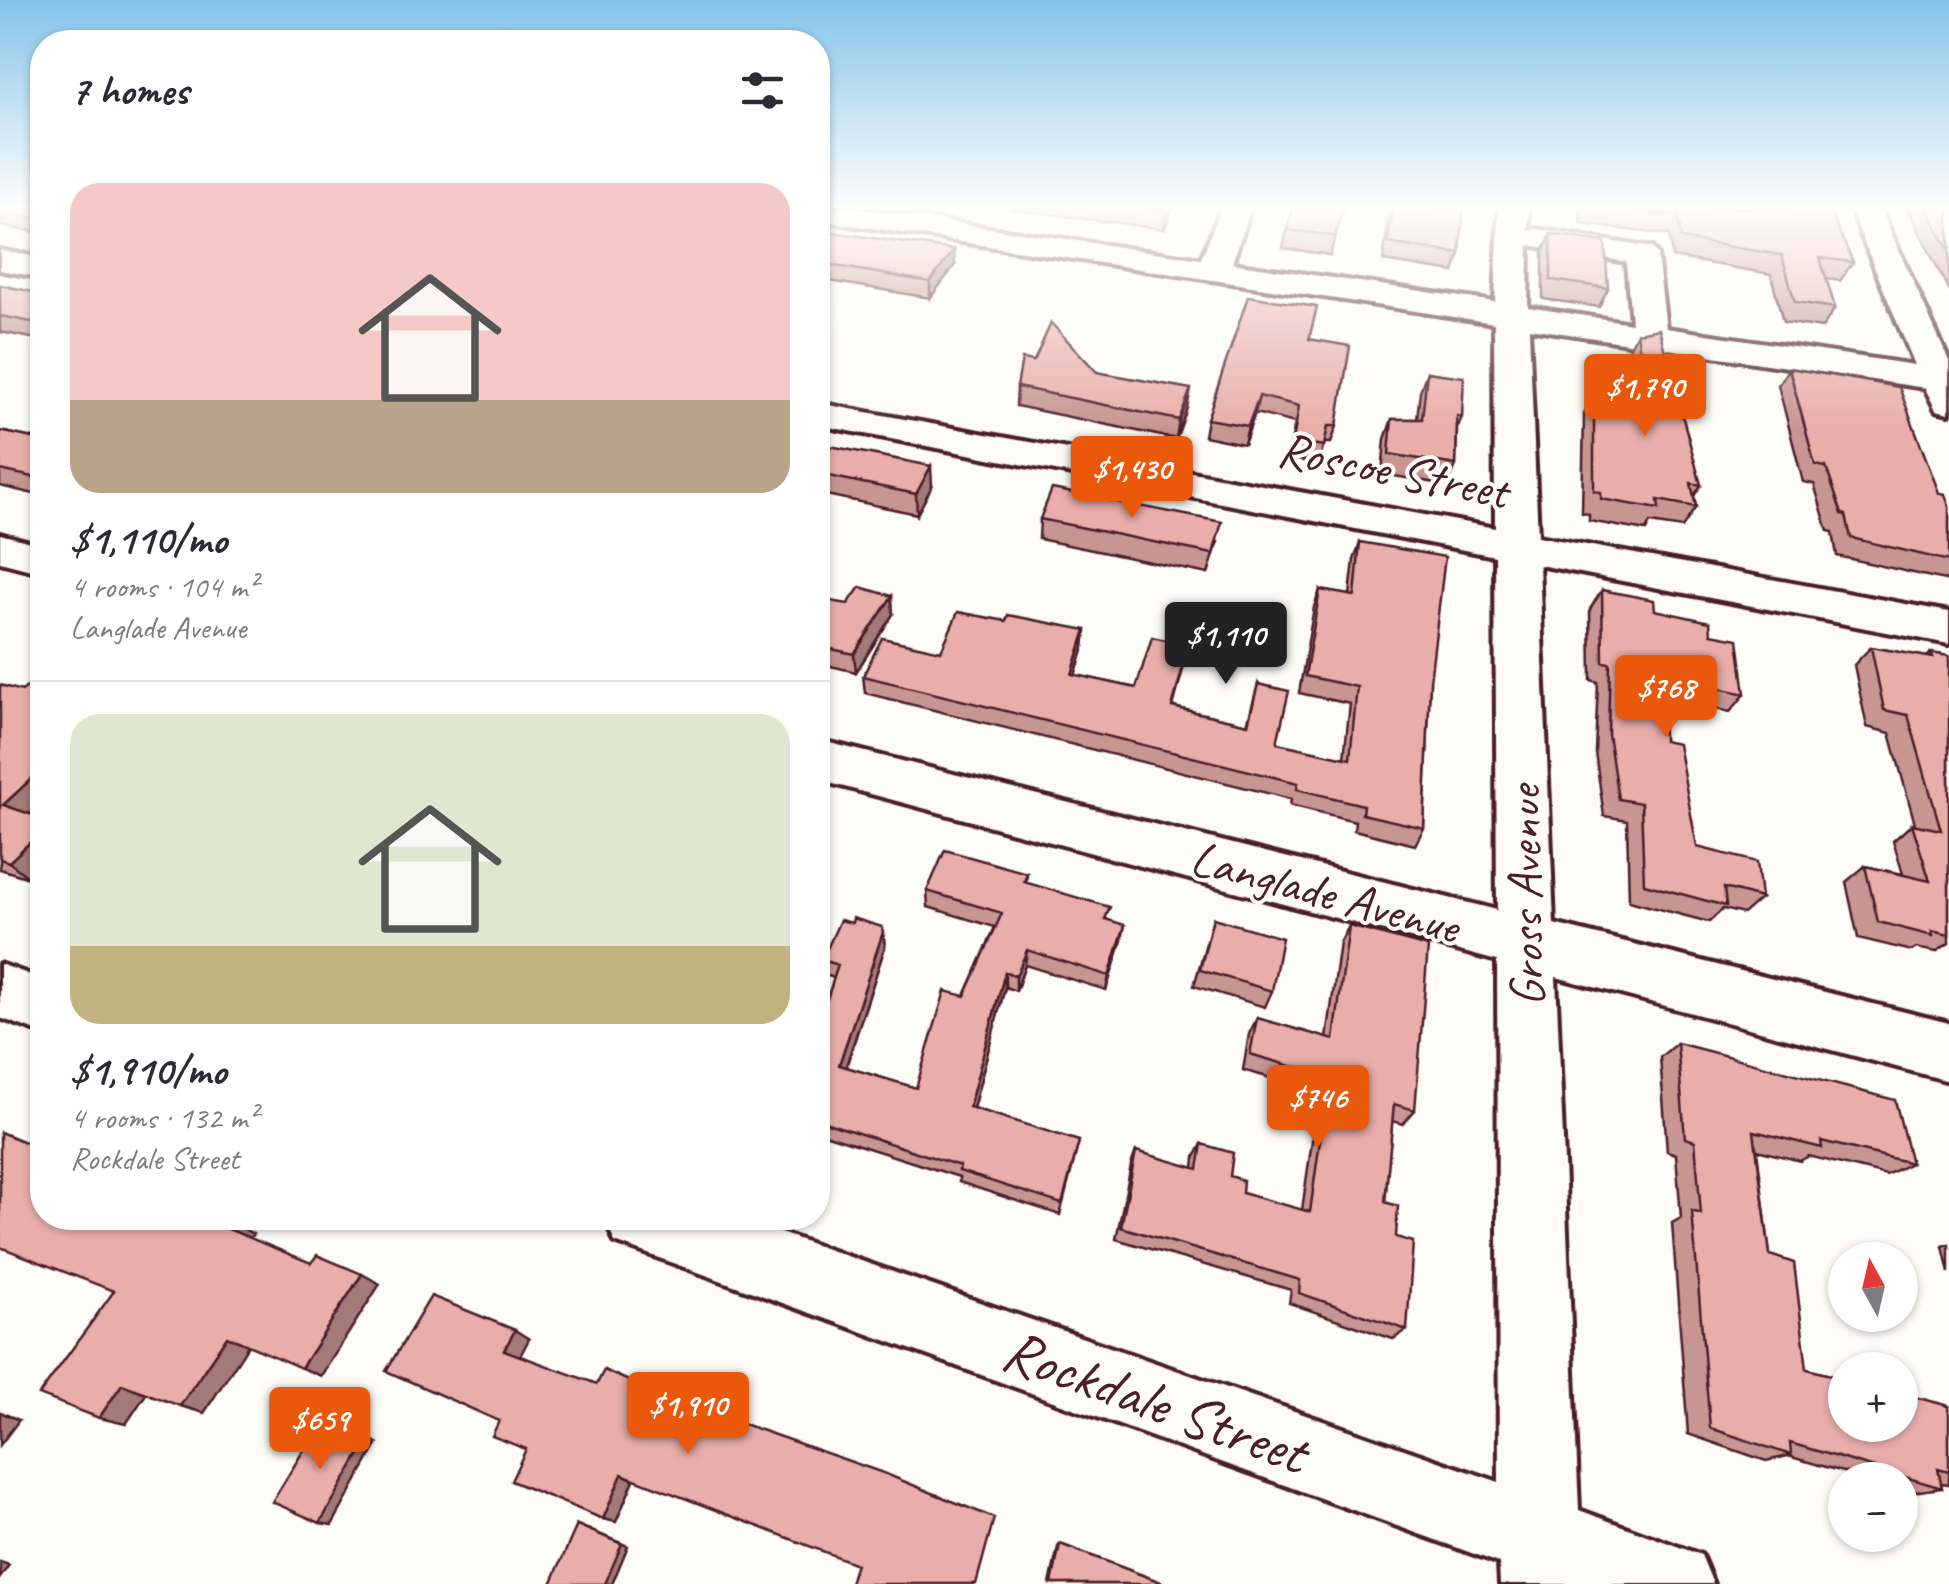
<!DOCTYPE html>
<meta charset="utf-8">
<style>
body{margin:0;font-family:Caveat,sans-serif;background:#f2f2f3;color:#2b2b33;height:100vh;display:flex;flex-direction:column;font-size:38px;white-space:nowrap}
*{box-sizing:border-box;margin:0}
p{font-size:32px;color:#7c7c81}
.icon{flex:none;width:55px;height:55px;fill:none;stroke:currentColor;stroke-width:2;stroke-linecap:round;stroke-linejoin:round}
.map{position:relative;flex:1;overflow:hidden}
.panel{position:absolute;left:30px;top:30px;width:800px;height:1200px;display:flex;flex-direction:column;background:#fff;border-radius:40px;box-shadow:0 2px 8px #0004}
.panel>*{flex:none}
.needle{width:65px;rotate:352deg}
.controls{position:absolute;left:1828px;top:1242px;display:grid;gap:20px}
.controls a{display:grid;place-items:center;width:90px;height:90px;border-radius:50%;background:#fff;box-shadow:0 2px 8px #0004;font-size:50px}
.price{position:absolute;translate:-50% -85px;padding:0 22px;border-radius:10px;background:#ea580c;color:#fff;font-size:32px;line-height:65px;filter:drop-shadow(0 2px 5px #0008)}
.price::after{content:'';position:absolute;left:50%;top:60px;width:30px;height:22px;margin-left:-15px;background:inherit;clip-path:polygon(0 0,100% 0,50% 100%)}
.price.on{background:#222;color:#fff}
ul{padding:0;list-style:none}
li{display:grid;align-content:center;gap:20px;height:530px;padding:0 40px}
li+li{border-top:2px solid #e1e1e2}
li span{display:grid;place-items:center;height:310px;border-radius:30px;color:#555}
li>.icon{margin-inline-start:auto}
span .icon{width:180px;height:180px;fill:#fffc;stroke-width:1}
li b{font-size:42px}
h2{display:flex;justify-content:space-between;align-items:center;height:120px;padding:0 40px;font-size:42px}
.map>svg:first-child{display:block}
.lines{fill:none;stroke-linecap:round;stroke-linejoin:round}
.minor-casing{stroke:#4a1f2b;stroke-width:8}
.minor{fill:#fdfcf7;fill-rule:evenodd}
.wall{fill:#c89692;stroke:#4a1f2b;stroke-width:2.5}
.shaded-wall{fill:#a37a77;stroke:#4a1f2b;stroke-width:2.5}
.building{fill:#e9aeaa;stroke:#4a1f2b;stroke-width:2.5}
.labels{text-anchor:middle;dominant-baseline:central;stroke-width:8;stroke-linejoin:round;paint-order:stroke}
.street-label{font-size:50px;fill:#4a1f2b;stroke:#fdfcf7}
.near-street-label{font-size:60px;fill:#4a1f2b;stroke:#fdfcf7}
</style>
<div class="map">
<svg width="1949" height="1584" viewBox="0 0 1949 1584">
<rect width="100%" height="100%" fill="#fdfcf7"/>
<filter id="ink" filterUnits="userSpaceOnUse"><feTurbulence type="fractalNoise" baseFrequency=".01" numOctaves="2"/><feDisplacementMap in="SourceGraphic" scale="20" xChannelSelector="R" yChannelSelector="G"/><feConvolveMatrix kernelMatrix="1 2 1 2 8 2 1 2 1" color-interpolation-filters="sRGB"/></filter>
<g filter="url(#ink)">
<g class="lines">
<g class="minor-casing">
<g id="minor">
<path d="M818,208H855L1201,259L1221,208H1251L1232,263L1495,302L1499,208H1529V231L1537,229L1652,248L1657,255L1666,328L1915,365L1850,208H1880L1949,361V413L1936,410L1925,388L1529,328L1538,536L1949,612V644L1539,565L1554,924L1949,1023V1081L1556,977L1579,1510L1701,1555L1713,1584H1500L1499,1563L615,1242L605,1218H737L1499,1482L1497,961L818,780V740L1497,910L1495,556L818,425V403L1495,528L1494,323L818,220ZM1529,245L1626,262L1631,323L1528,307Z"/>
<path d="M0,250L42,258V278L0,270Z"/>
<path d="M0,534L42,545V573L0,562Z"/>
<path d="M0,964L42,979V1033L0,1018Z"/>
</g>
</g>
<use href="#minor" class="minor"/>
</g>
<g class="wall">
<path d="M0,208H42V233L0,226Z"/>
<path d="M1010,208H1173L1164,229L1010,209Z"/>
<path d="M1343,208L1330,255L1283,248L1287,230Z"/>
<path d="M1390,208H1463L1460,254L1454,272L1383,261Z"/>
<path d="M1580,208H1828L1853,262L1840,281L1826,279L1835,308L1822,328L1783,322L1771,274L1672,257L1669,235L1581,224Z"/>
<path d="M1908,208H1949V291Z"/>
<path d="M818,230L955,265L930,298L818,279Z"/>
<path d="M1551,234L1608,288L1599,307L1543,299V253Z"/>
<path d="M0,285L42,294V340L0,332Z"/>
<path d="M1637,333L1701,485L1694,496L1696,507L1682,528L1650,523L1646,531L1589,521V514L1582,513L1584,414L1594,393L1632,399L1626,355Z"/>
<path d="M1309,339L1337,426L1331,443H1324L1319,464L1288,458L1295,423L1255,413L1244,444L1204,436L1207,419Z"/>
<path d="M1789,368L1939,493L1949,506V581L1837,556L1833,532L1828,531L1814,484L1803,482L1778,385Z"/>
<path d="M1097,372L1187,408L1176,439L1016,406L1017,387Z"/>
<path d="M1427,372L1462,417L1457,429L1456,465L1448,485L1382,474L1385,439L1392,419H1417L1420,391Z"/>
<path d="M0,431L42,440V496L0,486Z"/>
<path d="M824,475L932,486L917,514L826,495Z"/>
<path d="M1040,519L1218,542L1208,574L1039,539Z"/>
<path d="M1360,542L1430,681L1424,828L1415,845L1354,830L1355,821L1290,805L1291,799L865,693L863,676L941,651L1006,621L1086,630L1084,647L1075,675L1136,688L1185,662L1173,707L1247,724L1258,684L1277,743L1344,758L1350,704L1299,693L1314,607L1320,590L1350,595L1354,560Z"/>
<path d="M1602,590L1711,634L1745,694L1730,712L1662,696L1663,741L1697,847L1761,898L1743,914L1723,909L1709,922L1629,901L1627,820L1604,816L1595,752L1598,682L1591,680L1590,609Z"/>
<path d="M818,599L893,614L856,672L818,663Z"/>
<path d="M1871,647L1927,657L1931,653L1949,656V943L1936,952L1916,948L1912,951L1858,938L1846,882L1865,866L1903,874L1893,841L1912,824H1915L1890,733L1867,727L1854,665Z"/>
<path d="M0,685L30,814L42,818V865L29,878L0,869Z"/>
<path d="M1027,873L1026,883L1107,919L1122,940L1106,990L1025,965L1016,991L1005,987L973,1108L1079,1141L1060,1215L959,1182V1177L818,1132V1027L834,978L825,975L822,960L883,932L885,947L846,1067L916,1088L965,996L995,927L928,907L927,891Z"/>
<path d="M1213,918L1272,991L1265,1007L1194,986Z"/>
<path d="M1349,926L1415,1110L1403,1124L1392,1121L1385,1202L1396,1237L1407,1330L1393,1339L1289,1303L1291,1290L1116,1239L1131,1165L1136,1151L1194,1168L1195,1157L1202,1144L1242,1193L1302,1210L1319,1092L1243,1070L1249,1034L1257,1018L1327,1038L1340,943Z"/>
<path d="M1677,1043L1911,1163L1886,1175L1809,1156L1800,1161L1757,1150L1770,1255L1807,1369L1949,1406V1485L1941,1484L1942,1488L1912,1492L1900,1489V1480H1871L1788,1456L1766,1461L1688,1434L1672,1223L1681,1218L1676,1154L1667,1151L1660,1057Z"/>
<path d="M1949,1244V1273L1943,1246Z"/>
<path d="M1060,1544L1166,1584H1050L1058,1547Z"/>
</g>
<g class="shaded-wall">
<path d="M1168,208H1173L1164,229L1166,211Z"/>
<path d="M954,250L955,265L930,298V282Z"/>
<path d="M1191,389L1187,408L1176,439L1179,420Z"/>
<path d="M1259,396L1255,413L1244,444L1248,426Z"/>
<path d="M931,466L932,486L917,514L916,494Z"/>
<path d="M892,596L893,614L856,672L854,654Z"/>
<path d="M1086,630L1084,647L1070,691L1072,674Z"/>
<path d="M42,769V803L23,821L3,805Z"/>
<path d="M42,831V865L29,878L9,862Z"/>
<path d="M1125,925L1122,940L1106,990L1109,976Z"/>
<path d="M883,932L885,947L842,1078L839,1065Z"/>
<path d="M1027,950L1025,965L1016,991V976Z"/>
<path d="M1005,972V987L970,1120L969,1107Z"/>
<path d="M233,1223L253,1234L249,1240L228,1229Z"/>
<path d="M362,1274L380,1284L321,1376L301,1368Z"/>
<path d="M515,1330L529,1339L519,1358L504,1350Z"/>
<path d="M227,1336L249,1344L204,1413L180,1406Z"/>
<path d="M122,1384L148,1391L126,1424L99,1418Z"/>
<path d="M0,1412L19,1420L0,1445Z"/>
<path d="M322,1420L378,1443L332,1525L320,1523Z"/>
<path d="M622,1474L634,1480L616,1522L603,1519Z"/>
<path d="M577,1525L628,1546L612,1584H605Z"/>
<path d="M0,1562L9,1565L0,1578Z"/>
</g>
<g class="building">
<path d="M0,208H42V219L0,211Z"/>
<path d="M1140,208H1168L1166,211Z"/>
<path d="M1293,208H1343L1335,236L1287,230Z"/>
<path d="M1393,208H1463L1460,254L1388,243Z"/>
<path d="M1607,208H1828L1853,262L1820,258L1835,308L1795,302L1782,255L1681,239L1678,216Z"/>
<path d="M1927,208H1949V251Z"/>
<path d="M818,230L954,250L930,282L818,263Z"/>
<path d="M1551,234L1605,242L1608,288L1551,280Z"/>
<path d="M0,285L42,294V324L0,316Z"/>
<path d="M1248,296L1317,307L1309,339L1350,346L1337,426H1328L1324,446L1293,441L1299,406L1259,396L1248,426L1207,419Z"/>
<path d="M1051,323L1097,372L1191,389L1179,420L1017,387L1022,359L1034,361Z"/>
<path d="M1659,329L1701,485L1691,483L1696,507L1658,500L1659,509L1601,499V492L1594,491V393L1647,401L1637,333Z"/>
<path d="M1789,368L1899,387L1939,493L1945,494L1949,506V561L1851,538L1846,515L1842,514L1826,467L1815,465Z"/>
<path d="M1427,372L1464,377L1462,417L1457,416L1456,465L1389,454L1392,419H1422Z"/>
<path d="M0,431L42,440V479L0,470Z"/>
<path d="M830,446L931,466L916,494L824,475Z"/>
<path d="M1052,489L1222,522L1213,554L1040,519Z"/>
<path d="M1360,542L1445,557L1430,681L1424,828L1362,814L1363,805L1297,789L1298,783L863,676L882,638L941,651L958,612L1006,621L1008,615L1086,630L1072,674L1136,688L1152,637L1189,645L1172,707L1248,724L1258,684L1289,691L1277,743L1350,759L1357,687L1305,676L1320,590L1355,596Z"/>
<path d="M860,587L892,596L854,654L818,646V599L848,604Z"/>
<path d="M1602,590L1654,600L1655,610L1710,622L1711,634L1738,639L1745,694L1662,675L1663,741L1678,744L1697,847L1757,862L1761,898L1724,888L1726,906L1644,884L1641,803L1618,799L1608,734L1610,663L1603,662Z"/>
<path d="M1871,647L1933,658L1931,653L1949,656V935L1932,931L1933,936L1878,922L1865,866L1930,881L1912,824L1941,830L1908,715L1884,710Z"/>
<path d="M42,675V769L3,805L42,818V831L9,862L0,859V685L22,691Z"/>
<path d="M945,850L1027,873L1024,882L1110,907L1105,919L1125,925L1109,976L1027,950L1016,976L1005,972L969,1107L1079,1141L1062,1204L959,1171L960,1166L818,1120V1027L838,965L822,960L840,920L852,923L853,918L882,927L883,932L839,1065L916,1088L945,991L965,996L1002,913L927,891Z"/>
<path d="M1213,918L1282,938L1272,991L1200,970Z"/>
<path d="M1349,926L1428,947L1415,1110L1394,1104L1385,1202L1398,1206L1396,1237L1413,1242L1407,1330L1299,1293L1300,1280L1121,1227L1136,1151L1198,1169L1202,1144L1233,1153L1230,1176L1243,1180L1242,1193L1310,1212L1329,1077L1250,1054L1257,1018L1334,1040Z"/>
<path d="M1677,1043L1895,1100L1911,1163L1821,1141L1822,1148L1754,1131L1770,1255L1794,1263L1807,1369L1845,1379V1425H1900V1393L1949,1406V1472L1938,1469L1942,1488L1790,1443L1791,1455L1710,1428L1692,1211L1701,1214L1695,1141L1685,1138Z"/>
<path d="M0,1132L42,1149V1218H219L233,1223L228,1229L311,1263L317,1255L362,1274L301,1368L227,1336L180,1406L122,1384L99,1418L39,1395L114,1291L0,1247Z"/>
<path d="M431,1296L515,1330L504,1350L597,1384L604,1370L658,1394L886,1474L994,1518L976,1584H851L850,1583L856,1564L622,1474L603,1519L511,1481L526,1449L492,1436L499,1421L386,1371Z"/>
<path d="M322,1420L368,1440L320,1523L272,1502Z"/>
<path d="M577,1525L622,1544L605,1584H551Z"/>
<path d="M1060,1544L1166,1584H1052Z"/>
</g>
</g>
<linearGradient id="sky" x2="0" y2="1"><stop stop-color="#84c4eb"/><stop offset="0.48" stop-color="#fefefb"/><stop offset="1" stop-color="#fefefb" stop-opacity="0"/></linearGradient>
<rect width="1949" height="429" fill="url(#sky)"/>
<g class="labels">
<g class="street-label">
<text transform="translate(1393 470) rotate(11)">Roscoe Street</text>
<text transform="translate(1325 892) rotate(15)">Langlade Avenue</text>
<text transform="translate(1525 896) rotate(-91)">Gross Avenue</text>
</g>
<g class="near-street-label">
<text transform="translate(1155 1401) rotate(20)">Rockdale Street</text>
</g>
</g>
</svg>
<div class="controls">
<a><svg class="needle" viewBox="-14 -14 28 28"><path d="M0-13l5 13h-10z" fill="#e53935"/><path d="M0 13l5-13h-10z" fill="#7c7c81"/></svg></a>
<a>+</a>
<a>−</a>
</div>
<b class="price" style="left:1645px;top:439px">$1,790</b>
<b class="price" style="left:1132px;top:521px">$1,430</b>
<b class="price on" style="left:1226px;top:687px">$1,110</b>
<b class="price" style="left:1666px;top:740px">$768</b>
<b class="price" style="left:1318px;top:1150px">$746</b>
<b class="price" style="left:688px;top:1457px">$1,910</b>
<b class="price" style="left:320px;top:1472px">$659</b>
<section class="panel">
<h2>7 homes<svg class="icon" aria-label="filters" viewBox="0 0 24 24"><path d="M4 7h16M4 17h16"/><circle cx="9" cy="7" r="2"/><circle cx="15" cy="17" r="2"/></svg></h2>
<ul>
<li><span style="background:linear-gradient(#f6c9c9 70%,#b9a48a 0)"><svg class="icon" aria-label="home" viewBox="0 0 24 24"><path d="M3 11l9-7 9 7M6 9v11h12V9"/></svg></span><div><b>$1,110/mo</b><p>4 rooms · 104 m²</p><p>Langlade Avenue</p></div></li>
<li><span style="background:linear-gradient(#dfe7d0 75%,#c2b280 0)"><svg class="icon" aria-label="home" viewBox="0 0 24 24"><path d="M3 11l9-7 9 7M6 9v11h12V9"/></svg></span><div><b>$1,910/mo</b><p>4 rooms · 132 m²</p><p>Rockdale Street</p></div></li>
</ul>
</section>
</div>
